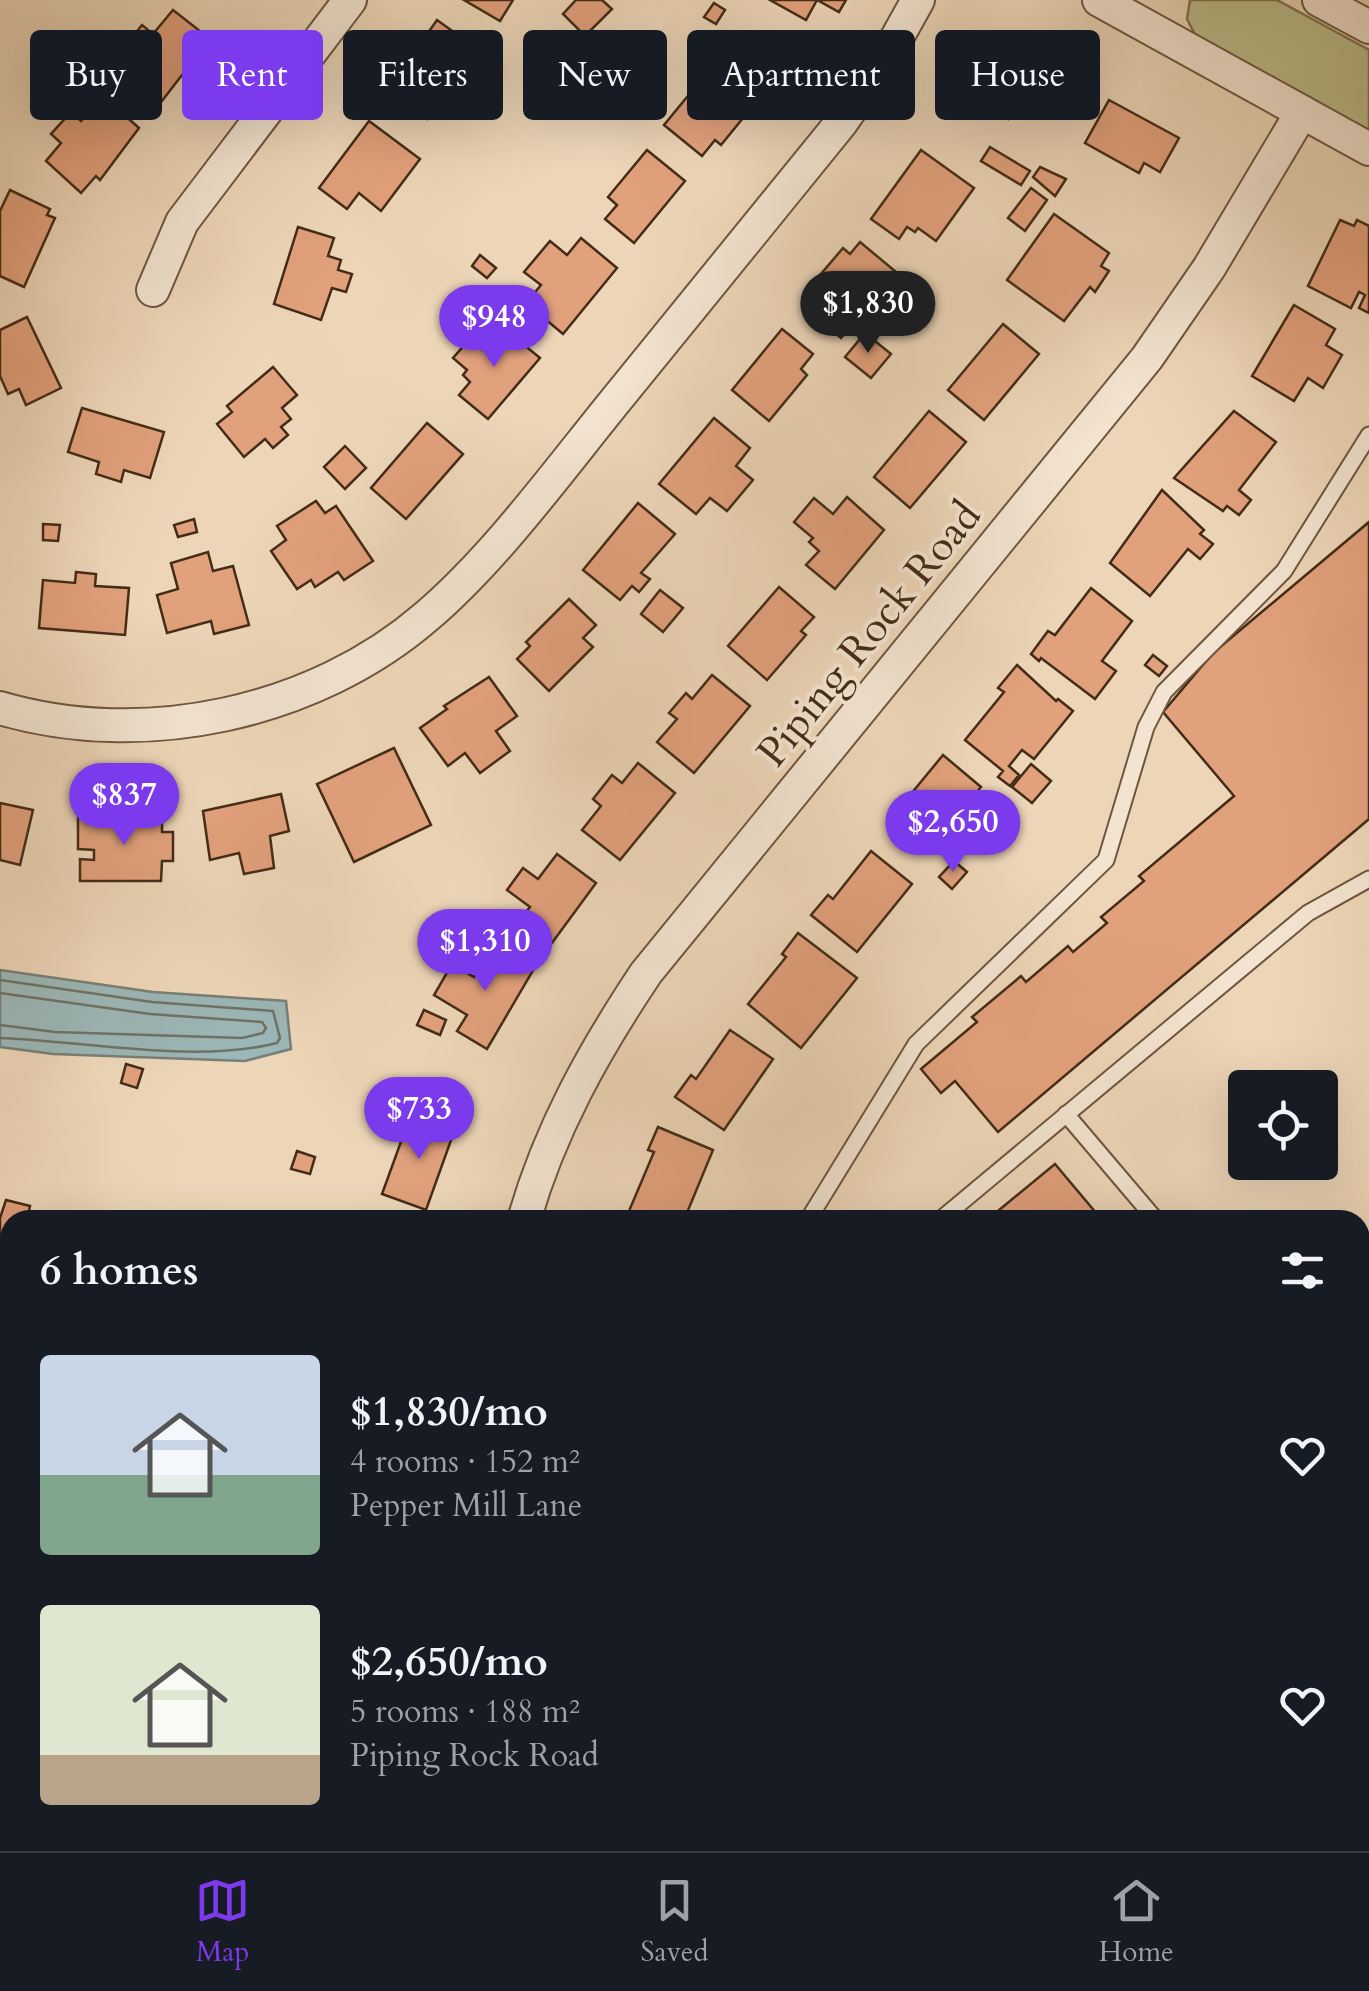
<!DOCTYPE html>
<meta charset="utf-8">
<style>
body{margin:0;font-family:Cardo,serif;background:#20242c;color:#f1f3f6;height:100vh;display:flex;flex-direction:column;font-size:38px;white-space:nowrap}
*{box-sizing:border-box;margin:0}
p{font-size:32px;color:#9ea1a6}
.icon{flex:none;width:55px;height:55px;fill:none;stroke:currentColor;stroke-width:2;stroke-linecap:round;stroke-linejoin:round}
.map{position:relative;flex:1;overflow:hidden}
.side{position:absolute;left:0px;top:1210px;width:1370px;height:642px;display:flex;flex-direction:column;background:#171b24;border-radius:30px 30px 0 0;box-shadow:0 10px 40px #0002}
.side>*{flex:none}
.guide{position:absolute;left:30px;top:30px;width:1310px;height:90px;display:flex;gap:20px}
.tools{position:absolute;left:1228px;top:1070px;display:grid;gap:20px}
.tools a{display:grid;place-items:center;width:110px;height:110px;border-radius:10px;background:#171b24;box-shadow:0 10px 40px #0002;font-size:50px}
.price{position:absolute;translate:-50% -85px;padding:0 22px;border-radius:35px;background:#7c3aed;color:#fff;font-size:32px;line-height:65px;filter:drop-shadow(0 2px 5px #0008)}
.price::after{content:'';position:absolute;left:50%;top:60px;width:30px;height:22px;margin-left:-15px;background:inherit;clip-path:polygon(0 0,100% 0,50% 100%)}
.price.selected{background:#222;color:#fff}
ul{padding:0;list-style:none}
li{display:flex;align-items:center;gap:30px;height:250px;padding:0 40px}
li span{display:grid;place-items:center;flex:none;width:280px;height:200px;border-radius:10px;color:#555}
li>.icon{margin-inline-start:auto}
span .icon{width:120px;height:120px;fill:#fffc;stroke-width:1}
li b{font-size:42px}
h2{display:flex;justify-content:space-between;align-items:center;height:120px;padding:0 40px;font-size:42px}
.chip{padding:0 35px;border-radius:10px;background:#171b24;box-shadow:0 10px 40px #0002;font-size:35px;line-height:90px}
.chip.selected{background:#7c3aed;color:#fff}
.tab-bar{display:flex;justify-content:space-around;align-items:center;height:140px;border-top:2px solid #363941;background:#171b24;font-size:28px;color:#9ea1a6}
.tab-bar a{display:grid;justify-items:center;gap:5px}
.tab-bar .selected{color:#7c3aed}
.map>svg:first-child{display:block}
.green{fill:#bcbd8c;stroke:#807451;stroke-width:2.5}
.water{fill:#9bb7b7;stroke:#787f77;stroke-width:2.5}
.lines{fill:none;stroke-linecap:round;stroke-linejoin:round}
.shore{stroke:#6f7266;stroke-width:2.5}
.building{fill:#e2a17d;stroke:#432c16;stroke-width:2.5}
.service-casing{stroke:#6e563e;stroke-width:19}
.minor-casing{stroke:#6e563e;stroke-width:36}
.service{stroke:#f3e4d1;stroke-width:15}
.minor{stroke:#f3e4d1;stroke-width:32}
.labels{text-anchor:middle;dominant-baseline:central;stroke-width:8;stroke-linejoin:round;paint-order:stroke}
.street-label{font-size:42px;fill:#432c16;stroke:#f3e4d1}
</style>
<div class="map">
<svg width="1369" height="1851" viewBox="0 0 1369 1851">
<rect width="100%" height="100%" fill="#edd6b8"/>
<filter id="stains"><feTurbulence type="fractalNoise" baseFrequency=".002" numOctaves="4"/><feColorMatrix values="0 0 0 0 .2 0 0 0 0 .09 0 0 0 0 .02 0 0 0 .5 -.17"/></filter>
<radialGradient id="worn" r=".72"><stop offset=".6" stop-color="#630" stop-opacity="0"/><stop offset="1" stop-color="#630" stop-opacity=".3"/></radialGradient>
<path class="green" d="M1190,0H1277L1369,50V136L1198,40L1187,19Z"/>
<path class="water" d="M0,970L153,992L286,1001L291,1049L245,1061L53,1054L0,1047Z"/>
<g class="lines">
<g class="shore">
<path d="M0,980L152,1002L273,1011L280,1038L277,1043C194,1064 85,1041 0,1038"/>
<path d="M0,993L150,1014L262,1022L266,1028L263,1033L242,1038L55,1032L0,1025"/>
</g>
</g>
<g class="building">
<path d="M464,0H513L500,21Z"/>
<path d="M576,0H602L612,9L585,36L563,14Z"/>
<path d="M770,0H846L839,12L817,0L806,20Z"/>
<path d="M714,3L725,10L716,24L704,17Z"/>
<path d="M173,10L210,39L158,106L120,76L137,54L126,45L142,25L153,34Z"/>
<path d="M437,20L476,48L459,72L471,80L454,106L441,98L427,119L387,91Z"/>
<path d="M989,35L1065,76L1042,118L1016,104L1008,119L980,104L988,88L967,76Z"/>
<path d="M574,37L593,49L584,63L565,51Z"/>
<path d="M719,58L757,88L736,113L743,118L721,145L715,140L702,156L664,125Z"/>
<path d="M626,68L646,84L631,104L610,88Z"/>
<path d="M103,96L139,128L100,180L96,176L81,193L46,161L61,143L51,134L71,112L81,121Z"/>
<path d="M1109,100L1179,138L1160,172L1144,163L1139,173L1085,143Z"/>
<path d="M369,121L420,159L381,211L359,193L347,209L319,188Z"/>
<path d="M990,147L1030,171L1021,185L981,161Z"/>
<path d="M647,150L685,181L634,243L605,219L617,205L608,197Z"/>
<path d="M921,150L974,188L936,241L918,228L915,232L907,227L899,239L871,219Z"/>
<path d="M1040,167L1066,179L1055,196L1033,177Z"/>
<path d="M1031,188L1047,200L1025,231L1008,218Z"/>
<path d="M10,190L50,209L47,215L55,218L24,287L0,276V211Z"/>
<path d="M1054,214L1109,253L1101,266L1109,271L1095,292L1090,287L1064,321L1007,280Z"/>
<path d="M1340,220L1354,226L1357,220L1369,226V313L1359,308L1365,295L1359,292L1351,308L1308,286Z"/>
<path d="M298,227L334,238L328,256L341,260L338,270L352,274L346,292L332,288L321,320L274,304Z"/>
<path d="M581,238L617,268L563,334L526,303L541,285L524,272L550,241L567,255Z"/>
<path d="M860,242L896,272L841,338L805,309L820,291L815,281L843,248L850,254Z"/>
<path d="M480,255L496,268L487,278L472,266Z"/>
<path d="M1294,305L1335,329L1326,345L1342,355L1323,388L1308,378L1294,401L1252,376Z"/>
<path d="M27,317L61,388L26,405L19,389L8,394L0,376V330Z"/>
<path d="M1003,324L1039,354L984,420L948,390Z"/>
<path d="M501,326L540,358L488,419L459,395L470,382L463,375L467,370L453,358L470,339L482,349Z"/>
<path d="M782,329L813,354L801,369L807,375L769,421L732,390Z"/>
<path d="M865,333L891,354L871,378L845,357Z"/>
<path d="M273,367L297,395L282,408L291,419L281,427L288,435L273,448L265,439L244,457L217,424L232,412L227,406Z"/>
<path d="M82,408L164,432L150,478L124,470L121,482L96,474L99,462L68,452Z"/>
<path d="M929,411L966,442L910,508L874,477Z"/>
<path d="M1234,411L1276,442L1239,490L1251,500L1239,515L1227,506L1223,511L1174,478Z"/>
<path d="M714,418L750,448L736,466L753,480L727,511L710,498L696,514L659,484Z"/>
<path d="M427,423L463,454L406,519L371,488Z"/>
<path d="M345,446L366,468L345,489L324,467Z"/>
<path d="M1162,490L1204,530L1200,534L1213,544L1200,559L1188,549L1150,596L1110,563Z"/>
<path d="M847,497L884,530L835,589L806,565L819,551L809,542L813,538L794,522L814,498L833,514Z"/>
<path d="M316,501L325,513L336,506L373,561L344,580L338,572L315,587L311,580L297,589L271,551L286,540L277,526Z"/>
<path d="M638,503L675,534L641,573L650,579L639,592L632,586L620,600L583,570Z"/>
<path d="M194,519L197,532L178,537L174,525Z"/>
<path d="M1369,522V819L998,1132L955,1081L941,1093L921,1069L977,1022L972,1017L1021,976L1026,982L1068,946L1073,952L1107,923L1101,917L1144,881L1139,876L1234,796L1163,712L1213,653Z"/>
<path d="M43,524L60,525L58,541L43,540Z"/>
<path d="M208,552L213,571L233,566L249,625L214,634L211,621L167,633L157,595L178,589L171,563Z"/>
<path d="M76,572L96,574L95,586L129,588L125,635L39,628L43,580L75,583Z"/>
<path d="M779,587L814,617L801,631L806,635L767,680L728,646Z"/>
<path d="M1091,588L1132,621L1102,661L1116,671L1095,699L1041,658L1039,661L1031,654L1048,631L1055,635Z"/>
<path d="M660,590L683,608L663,632L641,614Z"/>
<path d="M569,599L596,625L583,638L593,647L549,691L517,659L530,646L526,642Z"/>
<path d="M1153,655L1167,666L1159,676L1145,665Z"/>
<path d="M1017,665L1056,701L1058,699L1073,711L1034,759L1022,750L1009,766L1019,775L1010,786L998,777L1003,771L965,740L1004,692L998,688Z"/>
<path d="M712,675L750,706L694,773L657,742L677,719L669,713L686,693L692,699Z"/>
<path d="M489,677L517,716L496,731L510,751L480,773L465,753L448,766L420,728L447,709L444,706Z"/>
<path d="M394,748L431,825L354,862L317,784Z"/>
<path d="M943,755L981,787L931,848L892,817Z"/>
<path d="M638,763L675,793L620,860L582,830L601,806L593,799L612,775L622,783Z"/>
<path d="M1031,764L1051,781L1032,803L1012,787Z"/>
<path d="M281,794L289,831L270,836L274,868L244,874L239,853L210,860L203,811Z"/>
<path d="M0,803L33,810L20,865L0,860Z"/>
<path d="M78,817H162V832H173V861H162L161,881H80V859L94,860V850L78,849Z"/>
<path d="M871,851L912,884L857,952L811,915L828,895L833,899Z"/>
<path d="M557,854L596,883L549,947L517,923L530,907L507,890L523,868L538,879Z"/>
<path d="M954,861L967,872L952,889L939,877Z"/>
<path d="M798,933L857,978L801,1048L748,1004L786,957L782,954Z"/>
<path d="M504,949L535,967L487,1049L457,1031L467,1015L434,995L452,964L474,977L487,955L497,961Z"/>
<path d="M424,1010L446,1020L440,1035L417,1025Z"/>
<path d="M730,1030L773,1059L724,1130L675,1097L691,1075L696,1079Z"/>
<path d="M126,1064L143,1069L137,1088L121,1083Z"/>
<path d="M411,1114L455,1129L426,1210L382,1194Z"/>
<path d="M658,1127L713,1150L684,1220H650L629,1211L654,1152L648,1150Z"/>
<path d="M297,1151L315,1157L310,1174L291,1169Z"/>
<path d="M1055,1164L1102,1220H987Z"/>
<path d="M6,1200L30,1206L27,1220H10V1275L0,1273V1218Z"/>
<path d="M0,1453L10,1456V1507L0,1505Z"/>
<path d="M1369,1543V1851H1290L1283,1842H1360V1545L1363,1548Z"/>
</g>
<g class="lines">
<g class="service-casing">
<g id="service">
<path d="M1066,1114L1156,1220"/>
<path d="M808,1220L916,1044L1106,860L1146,727L1164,692L1284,571L1369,435"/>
<path d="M940,1220L1308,913L1369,879"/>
<path d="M1360,1461L1369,1472"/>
<path d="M1210,1842L1217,1851"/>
<path d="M383,1851L385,1842"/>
</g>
</g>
<g class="minor-casing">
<g id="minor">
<path d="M1099,0L1369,149"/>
<path d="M1319,0L1369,27"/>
<path d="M153,290L182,222L350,0"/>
<path d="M0,708C143,750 314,714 427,616C496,557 559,470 616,400C691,307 766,215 841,123L884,61L918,0"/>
<path d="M524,1220C550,1129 594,1051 646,973L1147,358L1209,268L1302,112"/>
<path d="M0,1351L10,1354"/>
<path d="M1112,1842L1119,1851"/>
</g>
</g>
<use href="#service" class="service"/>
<use href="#minor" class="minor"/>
</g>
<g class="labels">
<g class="street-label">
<text transform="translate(869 634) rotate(-51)">Piping Rock Road</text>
</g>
</g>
<rect width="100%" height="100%" filter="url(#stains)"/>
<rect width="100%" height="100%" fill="url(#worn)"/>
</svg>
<div class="tools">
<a><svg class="icon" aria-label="locate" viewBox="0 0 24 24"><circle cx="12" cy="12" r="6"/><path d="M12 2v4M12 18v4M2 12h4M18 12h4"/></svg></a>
</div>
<b class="price selected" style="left:868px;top:356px">$1,830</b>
<b class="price" style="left:494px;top:370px">$948</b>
<b class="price" style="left:124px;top:848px">$837</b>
<b class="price" style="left:953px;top:875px">$2,650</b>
<b class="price" style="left:485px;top:994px">$1,310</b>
<b class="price" style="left:419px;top:1162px">$733</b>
<div class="guide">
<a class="chip">Buy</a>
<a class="chip selected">Rent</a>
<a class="chip">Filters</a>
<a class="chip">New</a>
<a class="chip">Apartment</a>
<a class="chip">House</a>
</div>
<section class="side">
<h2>6 homes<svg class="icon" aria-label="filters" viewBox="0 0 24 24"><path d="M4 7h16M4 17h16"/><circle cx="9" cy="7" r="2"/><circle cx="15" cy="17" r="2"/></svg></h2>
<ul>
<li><span style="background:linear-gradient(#c9d6e8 60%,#7fa58c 0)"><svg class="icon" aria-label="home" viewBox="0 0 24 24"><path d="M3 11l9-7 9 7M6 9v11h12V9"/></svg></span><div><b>$1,830/mo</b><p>4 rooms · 152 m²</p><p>Pepper Mill Lane</p></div><svg class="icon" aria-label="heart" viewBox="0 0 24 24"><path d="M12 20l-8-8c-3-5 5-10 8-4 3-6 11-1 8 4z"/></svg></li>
<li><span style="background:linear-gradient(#dfe7d0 75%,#b9a48a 0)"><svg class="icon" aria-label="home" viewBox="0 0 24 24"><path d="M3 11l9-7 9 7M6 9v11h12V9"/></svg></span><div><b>$2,650/mo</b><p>5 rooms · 188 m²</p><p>Piping Rock Road</p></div><svg class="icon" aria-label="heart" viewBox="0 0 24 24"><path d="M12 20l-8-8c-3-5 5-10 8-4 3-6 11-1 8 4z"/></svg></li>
</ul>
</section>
</div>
<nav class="tab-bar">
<a class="selected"><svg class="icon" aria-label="map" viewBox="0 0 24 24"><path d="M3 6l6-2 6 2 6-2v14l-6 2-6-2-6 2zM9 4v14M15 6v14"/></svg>Map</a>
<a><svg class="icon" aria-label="saved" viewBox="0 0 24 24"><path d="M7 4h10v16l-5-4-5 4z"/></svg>Saved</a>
<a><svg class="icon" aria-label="home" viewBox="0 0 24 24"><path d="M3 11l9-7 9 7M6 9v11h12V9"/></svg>Home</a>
</nav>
